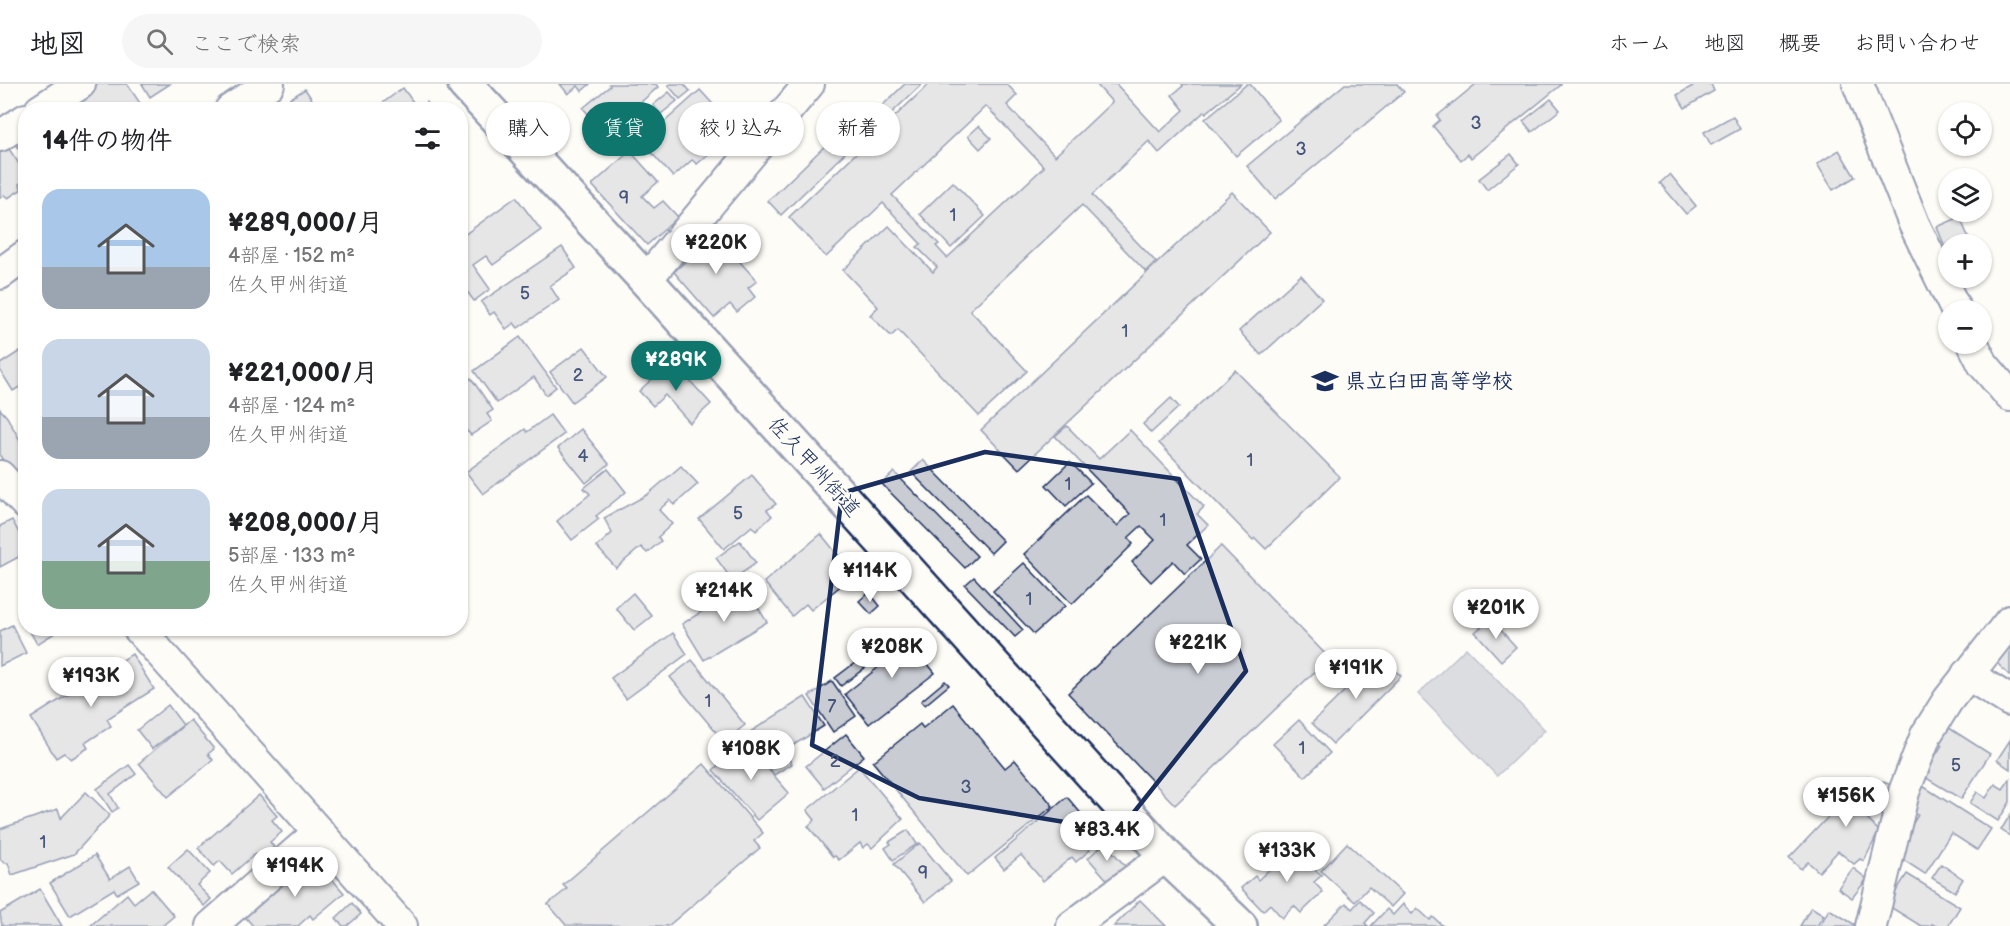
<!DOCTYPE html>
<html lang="ja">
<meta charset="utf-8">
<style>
body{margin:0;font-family:"Balsamiq Sans","Klee One",sans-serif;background:#f6f6f6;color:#202124;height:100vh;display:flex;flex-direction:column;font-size:22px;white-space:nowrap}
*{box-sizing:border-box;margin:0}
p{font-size:20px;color:#757577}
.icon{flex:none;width:33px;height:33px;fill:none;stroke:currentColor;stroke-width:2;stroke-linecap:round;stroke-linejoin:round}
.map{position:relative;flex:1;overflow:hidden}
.details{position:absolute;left:18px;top:18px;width:450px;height:534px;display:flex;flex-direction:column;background:#fff;border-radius:24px;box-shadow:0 2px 4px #0004}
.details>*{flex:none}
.guide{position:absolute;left:486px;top:18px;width:570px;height:54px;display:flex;gap:12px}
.buttons{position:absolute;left:1938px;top:18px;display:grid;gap:12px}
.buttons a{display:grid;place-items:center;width:54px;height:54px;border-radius:50%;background:#fff;box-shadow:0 2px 4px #0004;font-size:30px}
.price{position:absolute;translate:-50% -51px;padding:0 14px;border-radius:21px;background:#fff;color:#222;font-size:20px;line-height:39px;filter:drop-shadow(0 2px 3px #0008)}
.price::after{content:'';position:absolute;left:50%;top:36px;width:18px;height:14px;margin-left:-9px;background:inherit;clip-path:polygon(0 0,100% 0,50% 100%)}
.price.active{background:#0f766e;color:#fff}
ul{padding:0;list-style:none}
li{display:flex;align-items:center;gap:18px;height:150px;padding:0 24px}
li span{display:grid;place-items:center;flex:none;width:168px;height:120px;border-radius:18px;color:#555}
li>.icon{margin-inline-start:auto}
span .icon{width:72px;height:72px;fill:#fffc;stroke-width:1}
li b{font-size:26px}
h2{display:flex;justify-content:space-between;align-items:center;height:72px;padding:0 24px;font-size:26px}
.pill{padding:0 21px;border-radius:27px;background:#fff;box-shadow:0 2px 4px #0004;font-size:21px;line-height:54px}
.pill.active{background:#0f766e;color:#fff}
header{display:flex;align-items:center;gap:36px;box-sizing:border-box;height:84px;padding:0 30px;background:#fff;border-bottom:2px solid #e0e0e0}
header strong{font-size:28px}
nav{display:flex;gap:33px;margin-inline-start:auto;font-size:21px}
.search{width:420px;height:54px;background:#f6f6f6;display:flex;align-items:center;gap:15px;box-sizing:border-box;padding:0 21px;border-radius:33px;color:#757577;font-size:22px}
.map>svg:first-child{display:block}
.water{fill:#b3b8c5;stroke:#76819c;stroke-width:1.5}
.building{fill:#c9ccd3;stroke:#1b2f5e;stroke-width:1.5;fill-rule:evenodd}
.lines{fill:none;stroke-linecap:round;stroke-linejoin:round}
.street-casing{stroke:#1b2f5e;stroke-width:34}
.secondary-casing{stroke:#1b2f5e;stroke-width:38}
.street{stroke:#fdfcf7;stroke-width:30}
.secondary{stroke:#fdfcf7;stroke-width:33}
.marked{fill:none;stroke:#1b2f5e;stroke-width:4.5;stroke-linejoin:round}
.labels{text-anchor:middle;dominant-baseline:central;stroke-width:4.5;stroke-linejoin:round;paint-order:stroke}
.number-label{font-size:18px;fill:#46567b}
.poi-label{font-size:21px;font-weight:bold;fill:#1b2f5e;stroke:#fdfcf7;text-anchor:start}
.street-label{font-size:21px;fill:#1b2f5e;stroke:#fdfcf7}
</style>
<header>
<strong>地図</strong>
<div class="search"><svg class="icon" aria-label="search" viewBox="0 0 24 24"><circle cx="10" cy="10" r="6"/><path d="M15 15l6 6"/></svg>ここで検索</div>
<nav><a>ホーム</a><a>地図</a><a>概要</a><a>お問い合わせ</a></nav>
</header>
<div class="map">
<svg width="2010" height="842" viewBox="0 0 2010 842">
<rect width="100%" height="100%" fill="#fdfcf7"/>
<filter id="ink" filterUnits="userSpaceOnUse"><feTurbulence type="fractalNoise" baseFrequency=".0167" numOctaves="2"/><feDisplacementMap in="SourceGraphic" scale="12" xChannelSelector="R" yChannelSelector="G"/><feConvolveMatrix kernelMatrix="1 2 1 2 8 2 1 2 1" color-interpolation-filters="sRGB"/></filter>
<g filter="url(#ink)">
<path class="water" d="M1466,564L1545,646L1497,692L1418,610Z"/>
<g class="building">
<path d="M97,0H127L140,19L131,26H74L69,18Z"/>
<path d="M142,0H170L150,13Z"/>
<path d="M560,0H590L582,7L578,2L568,10Z"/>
<path d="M609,0H656L658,3L632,26L637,33L650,22L659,34L632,56L621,43L608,53L583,24L610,2Z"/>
<path d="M670,0H684L690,7L680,15L668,1Z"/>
<path d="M905,0H922L856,63L848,54Z"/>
<path d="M929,0H1007L1017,11L1007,21L1055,72L1112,18L1096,0H1116L1160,48L1184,26L1172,11L1183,2L1182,0H1241L1206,29L1205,27L1159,69L1149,57L1092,111L1156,178L1146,188L1082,121L970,226L1027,287L979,332L898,246L891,252L870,231L878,223L843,186L889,142L933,188L937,183L917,163L921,160L883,119L826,173L789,133ZM986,22L1044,83L947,174L936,162L939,160L892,111Z"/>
<path d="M1247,0H1250L1279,36L1236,72L1205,35Z"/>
<path d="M1345,0H1397L1404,8L1275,115L1247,82Z"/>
<path d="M1476,0H1561V1L1471,74L1468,70L1461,76L1433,42L1440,36L1437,32Z"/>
<path d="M1696,0H1711L1714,7L1685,24L1677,11Z"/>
<path d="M403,4L418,25L427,18L432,26H373Z"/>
<path d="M305,5L319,26H274V25Z"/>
<path d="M700,6L732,41L712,59L716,64L697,80L692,76L673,93L642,58Z"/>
<path d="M669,8L677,17L661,30L653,21Z"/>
<path d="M1551,15L1560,26L1532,48L1523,37Z"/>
<path d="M1733,32L1740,45L1711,61L1704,48Z"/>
<path d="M26,42V75L10,52Z"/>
<path d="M979,42L991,54L980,65L968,52Z"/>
<path d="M834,53L847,67L781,131L768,117Z"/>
<path d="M7,62L26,90V96L19,100L22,105L8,114L4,111L0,114V66Z"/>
<path d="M1839,66L1855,93L1833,106L1817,80Z"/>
<path d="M630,67L658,98L642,112L654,124L663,117L678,133L647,161L592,101Z"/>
<path d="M1511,70L1519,80L1487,106L1479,95Z"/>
<path d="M1670,90L1696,122L1686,130L1660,99Z"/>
<path d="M953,98L985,132L951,164L920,130Z"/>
<path d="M1232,108L1270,148L1019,385L981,346Z"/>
<path d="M516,113L541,146L493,181L486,172L473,181L490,205L474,217L460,198V154Z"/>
<path d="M1960,133L1971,160H1948V171L1937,143Z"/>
<path d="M710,144L757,197L748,204L755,213L737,228L730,220L714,234L674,188L689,174L683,168Z"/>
<path d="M562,163L576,184L550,202L559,216L518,244L514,239L506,245L494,228L490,231L481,218Z"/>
<path d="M1301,191L1322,215L1261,271L1239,247Z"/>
<path d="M520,253L556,303L546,311L534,293L497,319L474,287Z"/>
<path d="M584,263L607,293L572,318L550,288Z"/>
<path d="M20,267L26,275V299L13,307L0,286V280Z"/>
<path d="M672,277L711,320L690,339L665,311L653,322L639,307Z"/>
<path d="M1235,286L1340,393L1266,465L1255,454L1253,456L1159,359Z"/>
<path d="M471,294L493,326L487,330L492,337L471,351L467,347L460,351V301Z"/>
<path d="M1171,314L1179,323L1151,349L1143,340Z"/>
<path d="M0,325L7,333L26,367V406L0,372Z"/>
<path d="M550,331L564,350L483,410L466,388L525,345L527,348Z"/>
<path d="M1067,342L1099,375L1130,346L1204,423L1197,430L1208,441L1187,461L1201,475L1185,490L1173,477L1151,498L1132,478L1155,456L1141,442L1128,454L1133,460L1072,520L1024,470L1086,411L1117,442L1130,430L1055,352Z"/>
<path d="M581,345L609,380L586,399L558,364Z"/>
<path d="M923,376L1003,457L991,469L911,388Z"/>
<path d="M1070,378L1091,399L1066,422L1046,401Z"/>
<path d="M681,382L698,400L674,421L670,416L659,426L672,440L658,453L661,457L647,469L641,463L616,484L597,463L612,449L604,434L647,411Z"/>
<path d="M608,385L626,408L596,432L599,435L572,456L557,437L590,410L584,404Z"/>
<path d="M894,388L977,472L965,484L882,400Z"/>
<path d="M752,391L776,420L767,426L772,432L756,447L752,442L724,465L699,435Z"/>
<path d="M12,436L26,462V469L0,483V442Z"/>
<path d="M821,450L854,491L811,526L806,520L792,532L764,498Z"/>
<path d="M740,457L756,479L732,496L716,474Z"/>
<path d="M1221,462L1329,574L1175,721L1068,609Z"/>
<path d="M1024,479L1065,522L1034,550L993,507Z"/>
<path d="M974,493L1023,546L1015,553L965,501Z"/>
<path d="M744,501L767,538L704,576L682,540Z"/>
<path d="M869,508L880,522L871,530L859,517Z"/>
<path d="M633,509L652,532L634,546L616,524Z"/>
<path d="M1491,535L1516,563L1501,577L1475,548Z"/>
<path d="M12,541L26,569L0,582V547Z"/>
<path d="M28,544H63L37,560Z"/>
<path d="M911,547L928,569L922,573L935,589L869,640L845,610L885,578L879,571L895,558L900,564L905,560L901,555Z"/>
<path d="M673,549L687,570L626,615L611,594Z"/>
<path d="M2010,563V592L1996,578Z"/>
<path d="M132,570L154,605L107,635L111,642L85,659L88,664L71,675L64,669L56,674L31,634Z"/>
<path d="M1378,574L1386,582L1388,579L1401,592L1333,660L1312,639Z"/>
<path d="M860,575L866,583L841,602L835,594Z"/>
<path d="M692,576L745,641L724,658L670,593Z"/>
<path d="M832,597L856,632L833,648L809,612Z"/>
<path d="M945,597L949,601L925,621L921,617Z"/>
<path d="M805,613L824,642L784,667L792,680L774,691L747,650Z"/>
<path d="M953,620L1005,684L1015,676L1053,722L967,792L873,678L920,640L923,644Z"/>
<path d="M168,621L183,641L152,665L137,646Z"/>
<path d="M190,636L214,665L208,670L213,676L168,713L139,679Z"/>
<path d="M1299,636L1330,669L1305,693L1273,660Z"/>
<path d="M1946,642L1990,670L1961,715L1923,692L1942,661L1936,657Z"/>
<path d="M846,650L864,672L824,704L806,682Z"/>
<path d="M2010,656V685L1997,676Z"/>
<path d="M745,658L789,709L757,736L713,686Z"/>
<path d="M704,680L763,749L754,757L760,764L668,842L566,841L548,820L567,805L563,801Z"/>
<path d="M129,681L136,690L110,710L118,724L112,728L97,705Z"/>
<path d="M859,683L903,735L872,764L868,760L863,764L860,759L839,776L835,772L833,773L808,742L815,736L807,726Z"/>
<path d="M1867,692L1894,702L1887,715L1868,736L1879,747L1864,777L1860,775L1854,780L1838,767L1819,788L1808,778L1801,785L1789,774Z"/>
<path d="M2010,695V718L1998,737L1970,719L1977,708L1986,714L1995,700L2003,705Z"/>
<path d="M1921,701L1991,745L1977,766L1951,749L1925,790L1894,770L1918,731L1907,724Z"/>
<path d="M86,708L110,731L74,770L12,791L8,779H4L0,775V745L58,725L61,734Z"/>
<path d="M259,711L277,732L272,736L282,748L270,758L274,763L259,775L255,770L232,790L220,777L214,782L198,764Z"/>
<path d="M1067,713L1100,752L1087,763L1090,766L1076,778L1072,773L1043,797L1021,771L1004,785L995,774Z"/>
<path d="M2010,731V752L2001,746Z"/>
<path d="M908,746L917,760L893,776L885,764L891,760L889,758Z"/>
<path d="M1300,757L1320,779L1315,786L1322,791L1314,798L1323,808L1301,829L1294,822L1282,834L1270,820L1263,827L1241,804L1255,792L1258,796Z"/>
<path d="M920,759L951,797L925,818L894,780Z"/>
<path d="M1105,759L1126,783L1109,798L1088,774Z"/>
<path d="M1347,759L1403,810L1391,823L1369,803L1355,818L1321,787Z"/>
<path d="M188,765L210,789L197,801L211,815L204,822L168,783Z"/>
<path d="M95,771L110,795L130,782L139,797L117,810L114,805L70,832L50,799Z"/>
<path d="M312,772L344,809L313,835L310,831L298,842H253L242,829Z"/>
<path d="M1941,780L1963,795L1955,808L1932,794Z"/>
<path d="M1853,784L1867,795L1852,814L1838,804Z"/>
<path d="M1907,790L1960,823L1948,842H1936L1932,840L1930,842H1921L1887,821Z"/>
<path d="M40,805L62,842H2L0,829Z"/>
<path d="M151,805L174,832L162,842H90L127,810L134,819Z"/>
<path d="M1140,816L1166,842H1114Z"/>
<path d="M1360,816L1374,829L1365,839L1368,842H1323L1346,819L1352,825Z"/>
<path d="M352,819L361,830L347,842H343L336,834Z"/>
<path d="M1403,820L1412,830L1417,824L1430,836L1433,833L1443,842H1371L1387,825L1393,831Z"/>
<path d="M1811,823L1824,831L1817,842H1800Z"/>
<path d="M1829,825L1857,842H1820Z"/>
</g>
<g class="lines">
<g class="street-casing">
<g id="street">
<path d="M1858,0L1914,140L1956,226"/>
<path d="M40,26L80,0"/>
<path d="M230,26L269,0"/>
<path d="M0,52L26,35"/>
<path d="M0,190L26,171"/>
<path d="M646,196L809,0"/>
<path d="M1973,260L1983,280L2010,312"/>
<path d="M0,392L26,420"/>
<path d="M138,544L402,842"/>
<path d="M1967,590L2010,617"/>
<path d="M211,842L319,748"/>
<path d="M1072,842L1166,772"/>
<path d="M1871,842L1904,708L1926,651L1948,616L2010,537"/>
</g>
</g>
<g class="secondary-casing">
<path id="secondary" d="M465,0L646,196L1166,772L1240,842"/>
</g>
<use href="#street" class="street"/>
<use href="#secondary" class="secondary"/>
</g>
</g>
<path d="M0 0H2010V842H0ZM985,368L1179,395L1246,587L1119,747L919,714L812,661L842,409Z" fill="#fdfcf7" fill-opacity=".55" fill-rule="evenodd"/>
<path class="marked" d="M985,368L1179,395L1246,587L1119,747L919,714L812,661L842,409Z"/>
<defs>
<g id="school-bare" transform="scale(2.07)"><path d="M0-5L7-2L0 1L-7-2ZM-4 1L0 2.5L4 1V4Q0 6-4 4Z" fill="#1b2f5e" stroke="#fdfcf7" stroke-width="2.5" paint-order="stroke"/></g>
</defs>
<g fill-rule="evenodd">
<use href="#school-bare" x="1325" y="297"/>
</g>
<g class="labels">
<g class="number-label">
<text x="1476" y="39">3</text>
<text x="1301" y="65">3</text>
<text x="624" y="114">9</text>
<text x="953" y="131">1</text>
<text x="525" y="209">5</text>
<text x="1125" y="247">1</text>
<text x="578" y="291">2</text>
<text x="583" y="372">4</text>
<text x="1250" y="376">1</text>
<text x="1068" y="400">1</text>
<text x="738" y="429">5</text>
<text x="1163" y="436">1</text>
<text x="1029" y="515">1</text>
<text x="708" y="617">1</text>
<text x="832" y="622">7</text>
<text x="1302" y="664">1</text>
<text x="835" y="677">2</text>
<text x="1956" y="681">5</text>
<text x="966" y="703">3</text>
<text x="855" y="731">1</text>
<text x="43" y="758">1</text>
<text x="923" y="789">9</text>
</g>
<g class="poi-label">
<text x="1345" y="297">県立臼田高等学校</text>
</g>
<g class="street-label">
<text transform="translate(814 383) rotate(48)">佐久甲州街道</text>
</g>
</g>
</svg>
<div class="buttons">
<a><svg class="icon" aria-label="locate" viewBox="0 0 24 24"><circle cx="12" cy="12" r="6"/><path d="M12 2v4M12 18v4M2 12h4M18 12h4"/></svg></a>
<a><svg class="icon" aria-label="layers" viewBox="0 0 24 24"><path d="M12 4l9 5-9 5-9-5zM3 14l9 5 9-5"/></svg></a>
<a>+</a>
<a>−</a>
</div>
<b class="price" style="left:716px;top:191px">¥220K</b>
<b class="price active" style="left:676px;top:308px">¥289K</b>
<b class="price" style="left:870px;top:519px">¥114K</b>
<b class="price" style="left:724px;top:539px">¥214K</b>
<b class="price" style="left:1496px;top:556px">¥201K</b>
<b class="price" style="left:1198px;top:591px">¥221K</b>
<b class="price" style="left:892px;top:595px">¥208K</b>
<b class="price" style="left:1356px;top:616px">¥191K</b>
<b class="price" style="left:91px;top:624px">¥193K</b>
<b class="price" style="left:751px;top:697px">¥108K</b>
<b class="price" style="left:1846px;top:744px">¥156K</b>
<b class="price" style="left:1107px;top:778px">¥83.4K</b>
<b class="price" style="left:1287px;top:799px">¥133K</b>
<b class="price" style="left:295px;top:814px">¥194K</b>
<div class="guide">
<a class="pill">購入</a>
<a class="pill active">賃貸</a>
<a class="pill">絞り込み</a>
<a class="pill">新着</a>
</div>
<section class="details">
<h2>14件の物件<svg class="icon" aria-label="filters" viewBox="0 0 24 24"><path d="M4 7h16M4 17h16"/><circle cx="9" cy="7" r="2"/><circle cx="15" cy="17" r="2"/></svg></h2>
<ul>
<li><span style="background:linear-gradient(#a9c7e8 65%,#9aa5b1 0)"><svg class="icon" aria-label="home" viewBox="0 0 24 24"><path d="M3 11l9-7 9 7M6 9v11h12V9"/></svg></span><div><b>¥289,000/月</b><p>4部屋 · 152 m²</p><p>佐久甲州街道</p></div></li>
<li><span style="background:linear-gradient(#c9d6e8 65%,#9aa5b1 0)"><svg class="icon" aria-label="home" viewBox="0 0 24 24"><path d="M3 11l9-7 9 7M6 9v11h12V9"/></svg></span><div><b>¥221,000/月</b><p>4部屋 · 124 m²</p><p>佐久甲州街道</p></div></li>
<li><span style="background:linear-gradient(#c9d6e8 60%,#7fa58c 0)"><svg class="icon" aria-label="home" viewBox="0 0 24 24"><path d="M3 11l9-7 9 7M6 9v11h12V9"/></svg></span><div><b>¥208,000/月</b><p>5部屋 · 133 m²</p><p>佐久甲州街道</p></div></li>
</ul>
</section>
</div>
